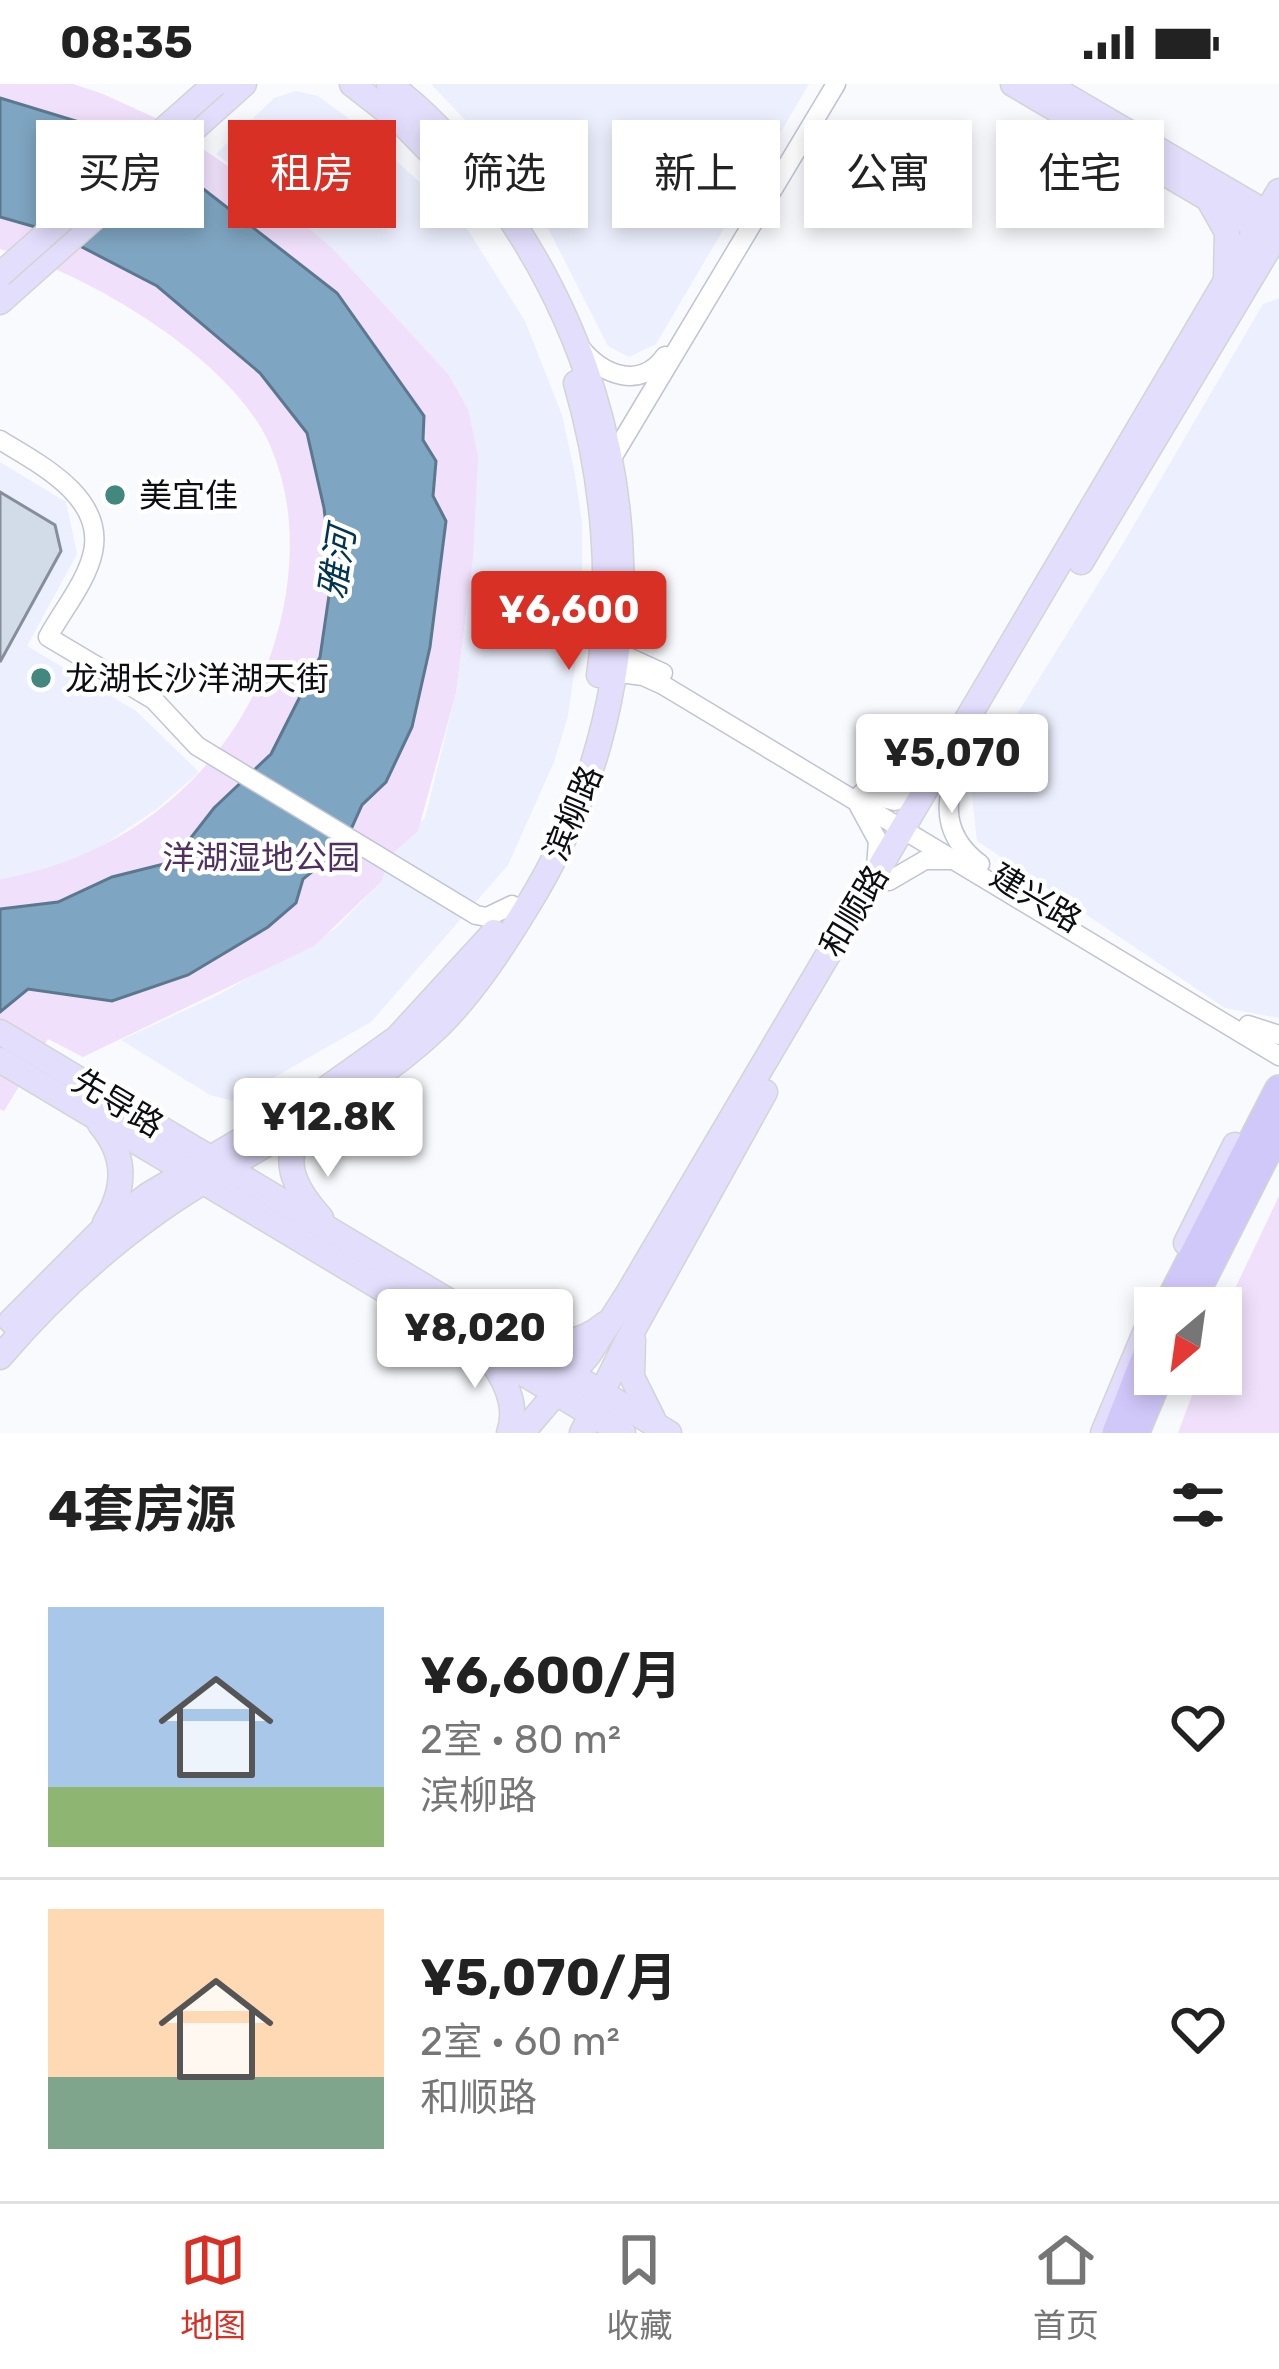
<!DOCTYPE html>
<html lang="zh">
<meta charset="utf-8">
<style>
body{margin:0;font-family:Rubik,"Noto Sans SC",sans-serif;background:#f6f6f6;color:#222;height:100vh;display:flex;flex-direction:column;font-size:45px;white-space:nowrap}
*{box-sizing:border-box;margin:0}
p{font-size:39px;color:#767676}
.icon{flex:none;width:66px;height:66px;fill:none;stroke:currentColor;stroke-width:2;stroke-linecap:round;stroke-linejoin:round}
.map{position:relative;height:1349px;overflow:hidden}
.panel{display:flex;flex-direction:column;background:#fff;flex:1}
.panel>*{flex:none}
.hud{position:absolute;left:36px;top:36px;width:1209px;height:108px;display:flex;gap:24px}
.needle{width:78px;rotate:209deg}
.controls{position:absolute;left:1134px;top:1203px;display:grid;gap:24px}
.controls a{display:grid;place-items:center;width:108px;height:108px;border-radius:0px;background:#fff;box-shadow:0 6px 18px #0003;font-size:60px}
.price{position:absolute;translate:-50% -102px;padding:0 27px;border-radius:12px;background:#fff;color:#222;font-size:39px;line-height:78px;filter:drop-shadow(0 3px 6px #0008)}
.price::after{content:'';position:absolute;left:50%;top:72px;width:36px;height:27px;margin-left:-18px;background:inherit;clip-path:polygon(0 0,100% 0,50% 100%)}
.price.current{background:#d93025;color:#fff}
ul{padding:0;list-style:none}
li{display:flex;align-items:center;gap:36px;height:300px;padding:0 48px}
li+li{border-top:3px solid #e0e0e0}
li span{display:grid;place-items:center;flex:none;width:336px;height:240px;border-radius:0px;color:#555}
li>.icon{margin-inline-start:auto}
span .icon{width:144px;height:144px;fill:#fffc;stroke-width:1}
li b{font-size:51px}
h2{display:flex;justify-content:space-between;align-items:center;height:144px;padding:0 48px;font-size:51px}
.tag{padding:0 42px;border-radius:0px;background:#fff;box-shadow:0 6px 18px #0003;font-size:42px;line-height:108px}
.tag.current{background:#d93025;color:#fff}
.status{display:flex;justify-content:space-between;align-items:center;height:84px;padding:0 60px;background:#fff;direction:ltr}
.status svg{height:33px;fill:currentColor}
.tab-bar{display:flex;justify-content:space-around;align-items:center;height:168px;border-top:3px solid #e0e0e0;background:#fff;font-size:33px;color:#767676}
.tab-bar a{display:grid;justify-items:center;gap:6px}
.tab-bar .current{color:#d93025}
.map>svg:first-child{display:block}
.built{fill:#eceffd}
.green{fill:#f0e0fb}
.water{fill:#7ea5c1;stroke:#5c788d;stroke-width:3}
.building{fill:#d2dbe8;stroke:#858e9a;stroke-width:3}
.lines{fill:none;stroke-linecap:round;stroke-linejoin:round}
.minor-casing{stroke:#c0c4d3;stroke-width:21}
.major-casing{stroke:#d3d4d5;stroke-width:27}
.highway-casing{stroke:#d3d4d5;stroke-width:30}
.minor{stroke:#fff;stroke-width:18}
.major{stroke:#e3defc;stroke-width:24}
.highway{stroke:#d1c8fa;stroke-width:27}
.major-bridge-casing{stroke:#d3d4d5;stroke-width:27;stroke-linecap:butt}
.major-bridge{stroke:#e3defc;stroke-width:24}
.poi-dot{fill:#43887f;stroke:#fff;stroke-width:4.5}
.labels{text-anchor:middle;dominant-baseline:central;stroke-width:9;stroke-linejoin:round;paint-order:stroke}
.poi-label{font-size:33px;fill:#0d0e13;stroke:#fff;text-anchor:start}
.street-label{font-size:33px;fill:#0d0e13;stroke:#fff}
.park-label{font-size:33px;fill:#4f3061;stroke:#fff}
.water-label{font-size:36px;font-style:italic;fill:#003551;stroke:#fff}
</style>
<div class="status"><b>08:35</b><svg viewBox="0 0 49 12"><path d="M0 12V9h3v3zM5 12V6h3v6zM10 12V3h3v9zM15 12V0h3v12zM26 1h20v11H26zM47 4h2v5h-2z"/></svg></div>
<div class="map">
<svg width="1279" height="1349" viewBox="0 0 1279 1349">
<rect width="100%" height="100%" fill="#f9fafd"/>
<g class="built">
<path d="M431,0H809L656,260L629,273L608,262L550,148L498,71Z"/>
<path d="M296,7L318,12L348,34L461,135L525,237L562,331L575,391L582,439V532L568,632L554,678L508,781L371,938L233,1017L210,1011L121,956L218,911L335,845L381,798L392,770L425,734L456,609L473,475L468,325L449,291L334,166L275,114L216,70L274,14Z"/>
<path d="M1279,214V934L1225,924L977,757L971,704L1121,463L1263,220Z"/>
<path d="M0,378L66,418L77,470L27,562L136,627L199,688L158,724L96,766L43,787L0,795Z"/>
</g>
<g class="green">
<path d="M0,0H73L103,10L160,36L275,114L334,166L449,291L468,325L478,372L473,475L456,609L418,747L392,770L381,798L314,862L83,973L48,955L4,1027L0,1025V795C154,769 271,649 288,494C293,447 288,402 269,359C231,274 87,189 0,165Z"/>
<path d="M1279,1112V1349H1178L1200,1290H1221V1234Z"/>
</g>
<path class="water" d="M0,14L115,49L170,79L337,209L424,332L423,356L436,377L433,412L446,437L430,563L412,643L386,698L362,721L352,743L333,761L324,778L303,795L296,819L268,843L188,891L112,917L28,905L0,928V825L58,818L112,793L172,778L214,724L271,670L320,573L332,491L324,424L307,349L260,289L157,202L53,148L0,133Z"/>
<path class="building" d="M0,408L55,441L61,467L0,578Z"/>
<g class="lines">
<g class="minor-casing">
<g id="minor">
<path d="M580,263C603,292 641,306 665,272"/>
<path d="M0,356C37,379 105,412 93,468C87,497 62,527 48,553L154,616L197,662L476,831L487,833L512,821"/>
<path d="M612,374L836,0"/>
<path d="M604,570L628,573L663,589"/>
<path d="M605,587L643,592L663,601L1279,972"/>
<path d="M956,691C941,727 949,757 980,780"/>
<path d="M862,709L895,717L927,704"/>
<path d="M859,722L878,757L876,784"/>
<path d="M889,797L925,776H950"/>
<path d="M1248,941L1279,951"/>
</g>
</g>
<g class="major-casing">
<g id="major">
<path d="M352,0L402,39L486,125"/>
<path d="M1013,0L1270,151"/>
<path d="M1046,0L1277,135"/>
<path d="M1210,118L1227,148L1226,192"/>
<path d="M0,218L244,0"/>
<path d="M576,299C603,392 613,495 599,591"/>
<path d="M1081,478L1279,147"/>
<path d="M0,948L669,1349"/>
<path d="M0,976L623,1349"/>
<path d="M100,1040C127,1072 126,1104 105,1139"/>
<path d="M308,1040C277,1073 294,1104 321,1134"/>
<path d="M1186,1159L1235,1061"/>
<path d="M11,1237L99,1149L148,1111L313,1014L397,954L494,848"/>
<path d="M520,1253C551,1262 579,1262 605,1240"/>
<path d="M633,1256L632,1293L653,1335"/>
<path d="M486,1271C504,1292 519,1321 509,1349"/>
<path d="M0,1273C46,1219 102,1167 160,1126C252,1061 357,1021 439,942C473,908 500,867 525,826C659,613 651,351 515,142C481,89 440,38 389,0"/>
<path d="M522,1349L589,1270L627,1211L1279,107"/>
<path d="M582,1349L627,1257L765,1008"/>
<path d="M1103,1349L1155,1225"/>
</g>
</g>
<g class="highway-casing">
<g id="highway">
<path d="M1166,1224L1279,1005"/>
<path d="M1188,1224L1279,1045"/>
<path d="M1137,1345L1160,1290"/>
<path d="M1116,1349L1155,1249"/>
</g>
</g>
<use href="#minor" class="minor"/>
<use href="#major" class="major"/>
<use href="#highway" class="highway"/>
<g class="major-bridge-casing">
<path id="major-bridge" d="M0,191L215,0"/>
</g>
<use href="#major-bridge" class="major-bridge"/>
</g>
<g class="poi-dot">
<circle cx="115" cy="411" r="12"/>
<circle cx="41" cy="594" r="12"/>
</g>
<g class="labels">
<g class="poi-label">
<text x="139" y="411">美宜佳</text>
<text x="65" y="594">龙湖长沙洋湖天街</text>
</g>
<g class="street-label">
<text transform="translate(573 729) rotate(-67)">滨柳路</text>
<text transform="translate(1036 814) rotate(31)">建兴路</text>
<text transform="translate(854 827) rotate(-59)">和顺路</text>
<text transform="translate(118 1019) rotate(31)">先导路</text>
</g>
<g class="park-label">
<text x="261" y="773">洋湖湿地公园</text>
</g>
<g class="water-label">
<text transform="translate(337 479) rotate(-81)">雅河</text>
</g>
</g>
</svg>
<div class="controls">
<a><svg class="needle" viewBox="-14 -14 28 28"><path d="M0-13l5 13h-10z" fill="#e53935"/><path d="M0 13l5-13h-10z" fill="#767676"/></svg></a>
</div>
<b class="price current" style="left:569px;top:589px">¥6,600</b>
<b class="price" style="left:952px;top:732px">¥5,070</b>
<b class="price" style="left:328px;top:1096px">¥12.8K</b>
<b class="price" style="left:475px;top:1307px">¥8,020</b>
<div class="hud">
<a class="tag">买房</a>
<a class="tag current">租房</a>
<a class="tag">筛选</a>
<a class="tag">新上</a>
<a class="tag">公寓</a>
<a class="tag">住宅</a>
</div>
</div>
<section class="panel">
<h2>4套房源<svg class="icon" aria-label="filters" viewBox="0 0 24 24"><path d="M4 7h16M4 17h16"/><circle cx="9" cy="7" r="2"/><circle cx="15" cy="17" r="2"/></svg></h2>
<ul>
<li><span style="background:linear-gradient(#a9c7e8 75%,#8fb573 0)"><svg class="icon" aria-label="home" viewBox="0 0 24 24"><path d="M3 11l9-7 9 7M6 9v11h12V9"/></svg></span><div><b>¥6,600/月</b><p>2室 · 80 m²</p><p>滨柳路</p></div><svg class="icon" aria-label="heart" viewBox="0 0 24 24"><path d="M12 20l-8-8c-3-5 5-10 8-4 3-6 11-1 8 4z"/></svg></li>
<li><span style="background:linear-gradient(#ffd9b3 70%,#7fa58c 0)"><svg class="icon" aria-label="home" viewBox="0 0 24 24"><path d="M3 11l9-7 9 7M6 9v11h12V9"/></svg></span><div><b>¥5,070/月</b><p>2室 · 60 m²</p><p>和顺路</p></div><svg class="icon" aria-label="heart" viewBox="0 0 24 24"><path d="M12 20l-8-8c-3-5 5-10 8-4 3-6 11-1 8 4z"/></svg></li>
</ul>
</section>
<nav class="tab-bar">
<a class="current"><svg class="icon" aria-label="map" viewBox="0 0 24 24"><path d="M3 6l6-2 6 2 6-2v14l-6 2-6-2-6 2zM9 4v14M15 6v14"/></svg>地图</a>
<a><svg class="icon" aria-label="saved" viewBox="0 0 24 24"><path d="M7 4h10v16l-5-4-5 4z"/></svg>收藏</a>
<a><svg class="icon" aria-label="home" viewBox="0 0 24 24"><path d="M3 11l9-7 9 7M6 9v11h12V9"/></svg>首页</a>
</nav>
